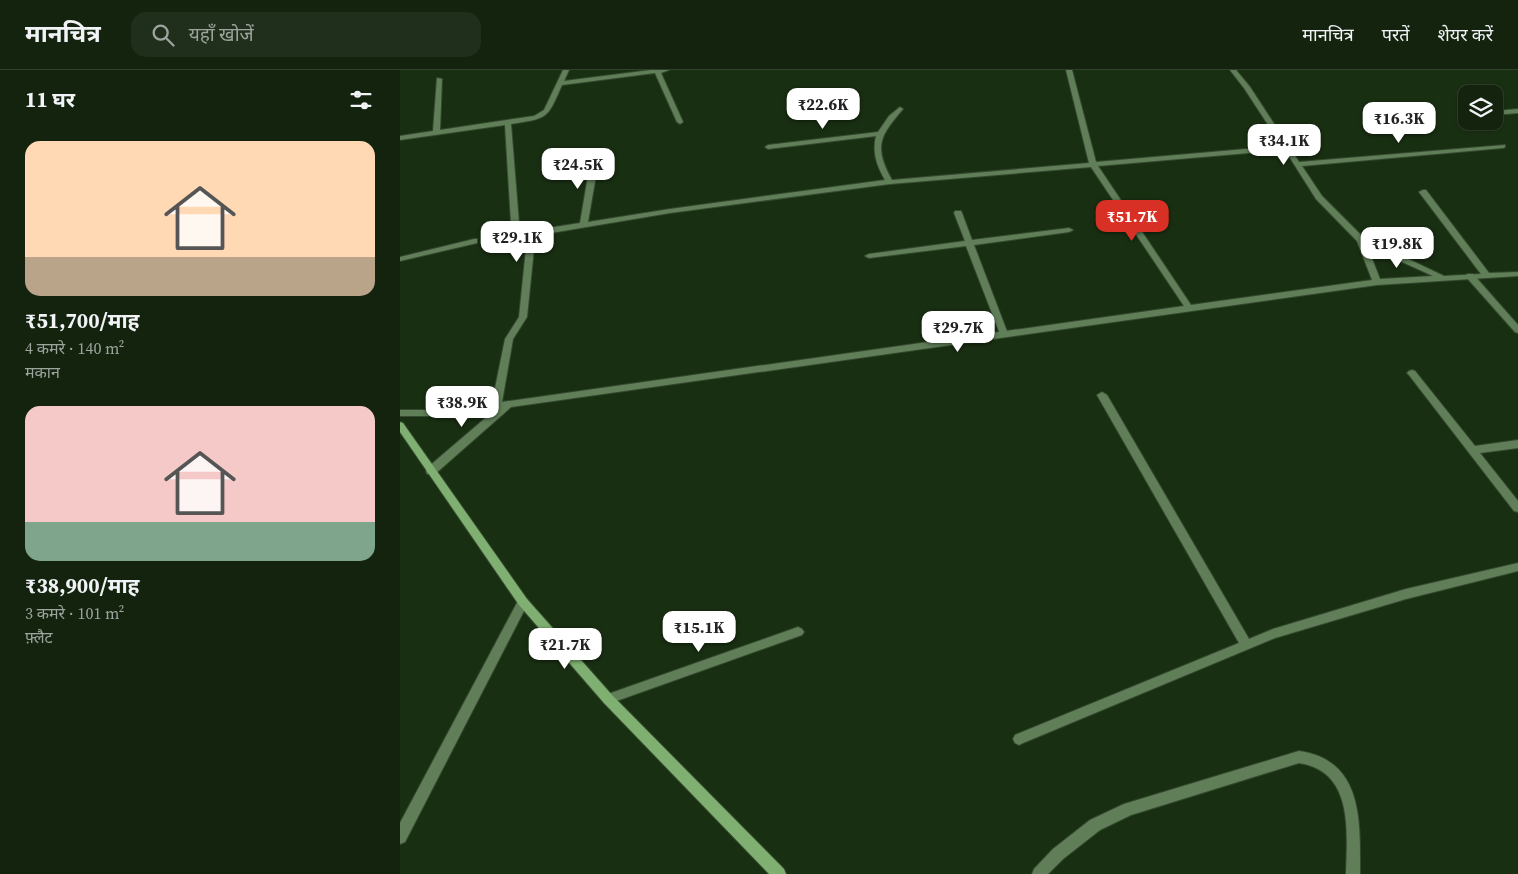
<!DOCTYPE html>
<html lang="hi">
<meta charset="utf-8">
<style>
body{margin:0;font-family:"Source Serif 4","Noto Sans Devanagari",serif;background:#202f1c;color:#f1f3f6;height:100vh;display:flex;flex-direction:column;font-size:19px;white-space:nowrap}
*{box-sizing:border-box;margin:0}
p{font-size:16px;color:#9da49e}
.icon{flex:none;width:28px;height:28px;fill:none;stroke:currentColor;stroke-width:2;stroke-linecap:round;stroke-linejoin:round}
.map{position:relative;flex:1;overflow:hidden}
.panel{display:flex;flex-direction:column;background:#13230e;width:400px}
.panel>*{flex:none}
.controls{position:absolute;left:1058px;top:15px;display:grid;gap:10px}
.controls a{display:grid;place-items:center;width:45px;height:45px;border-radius:10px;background:#13230e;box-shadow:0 1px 4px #0004,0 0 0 1px #32402e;font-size:25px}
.price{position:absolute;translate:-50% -42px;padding:0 11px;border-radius:10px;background:#fff;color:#222;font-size:16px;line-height:32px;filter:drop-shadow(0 1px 2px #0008)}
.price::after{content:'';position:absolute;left:50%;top:30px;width:15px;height:11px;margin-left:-8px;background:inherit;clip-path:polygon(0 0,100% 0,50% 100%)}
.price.current{background:#d93025;color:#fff}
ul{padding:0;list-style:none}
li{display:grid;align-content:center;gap:10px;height:265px;padding:0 25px}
li span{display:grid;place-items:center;height:155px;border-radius:15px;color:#555}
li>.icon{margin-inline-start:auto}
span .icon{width:90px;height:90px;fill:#fffc;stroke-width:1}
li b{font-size:21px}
h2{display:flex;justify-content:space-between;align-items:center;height:60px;padding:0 25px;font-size:21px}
header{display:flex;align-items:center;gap:30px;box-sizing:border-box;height:70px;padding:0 25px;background:#13230e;border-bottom:1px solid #32402e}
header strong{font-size:24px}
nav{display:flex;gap:28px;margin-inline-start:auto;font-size:18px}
.search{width:350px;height:45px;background:#202f1c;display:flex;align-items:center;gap:12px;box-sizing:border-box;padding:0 18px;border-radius:15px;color:#9da49e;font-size:19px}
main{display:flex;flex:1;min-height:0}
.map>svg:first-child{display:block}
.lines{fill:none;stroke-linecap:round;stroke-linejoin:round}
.lane-casing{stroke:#354a2f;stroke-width:2}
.street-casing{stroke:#354a2f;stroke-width:2}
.secondary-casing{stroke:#354a2f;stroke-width:2}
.lane{fill:#607f58;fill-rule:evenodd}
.street{fill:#607f58;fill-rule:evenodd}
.secondary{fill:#7fb071;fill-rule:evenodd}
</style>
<header>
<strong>मानचित्र</strong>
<div class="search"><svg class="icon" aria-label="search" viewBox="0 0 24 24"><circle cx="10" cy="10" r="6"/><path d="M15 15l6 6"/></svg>यहाँ खोजें</div>
<nav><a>मानचित्र</a><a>परतें</a><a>शेयर करें</a></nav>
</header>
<main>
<section class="panel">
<h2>11 घर<svg class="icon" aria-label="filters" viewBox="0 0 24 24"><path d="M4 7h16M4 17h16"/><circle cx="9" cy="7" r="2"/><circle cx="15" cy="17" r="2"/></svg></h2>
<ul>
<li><span style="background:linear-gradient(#ffd9b3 75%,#b9a48a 0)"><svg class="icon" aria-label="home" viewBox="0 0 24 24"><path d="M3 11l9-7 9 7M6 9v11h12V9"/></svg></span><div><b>₹51,700/माह</b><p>4 कमरे · 140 m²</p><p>मकान</p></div></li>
<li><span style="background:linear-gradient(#f6c9c9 75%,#7fa58c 0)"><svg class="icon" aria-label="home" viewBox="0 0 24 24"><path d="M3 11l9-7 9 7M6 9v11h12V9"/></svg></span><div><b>₹38,900/माह</b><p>3 कमरे · 101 m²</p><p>फ़्लैट</p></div></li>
</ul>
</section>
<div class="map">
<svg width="1118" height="804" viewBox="0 0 1118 804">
<rect width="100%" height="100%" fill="#192f12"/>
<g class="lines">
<g class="lane-casing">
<g id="lane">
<path d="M555,141H561L562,143L572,170L669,158L673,160L669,162L574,175L608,264L607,266L604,267L600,264L566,176L469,188L465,186L469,184L565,171L554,143Z"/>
<path d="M1067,204H1073L1118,255V263L1115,262L1067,208Z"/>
<path d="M1012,300L1015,301L1075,376L1118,370V378L1080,383L1118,431V442L1114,441L1009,305L1007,303L1009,301Z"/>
<path d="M702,322L707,325L849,569L873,559L1006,519L1118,493V501L1006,529L875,568L623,673L619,675L615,673L613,669L615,665L839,573L697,325Z"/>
<path d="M899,681C964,690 960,753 960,804H946C947,762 954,701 899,693L731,745L700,760L663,789L648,804H632L634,799L653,779L690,750L724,734Z"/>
</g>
</g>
<g class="street-casing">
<g id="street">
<path d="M163,0H169L164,11L251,0H269L261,3L283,52L280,54L277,52L255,3L162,15C147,49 149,48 111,54L119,153L120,157L129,161L180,153L191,88L195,86L199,88L188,152L270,139L485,110C477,96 472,83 476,66L368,79L365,77L368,75L478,62L489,46L500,37L503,39C480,66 473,76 492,110L689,93L666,0H672L696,92L882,76L844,18L830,0H836L850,17L899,92L1105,75V77L1103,78L902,96L922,126L964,168L1044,206L1081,204L1019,122L1023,120H1026L1089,203L1118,202V206L977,215L111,337L35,404H27L26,401L27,398L96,339L36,346H0V340H36L92,333L105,269L119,247L127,169C123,162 115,162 111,153L105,55L0,70V66L33,61L37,8L42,9L40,60L134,46L144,40ZM885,80L916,129L957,171L972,210L791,235L698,96ZM691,97L784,236L102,332L113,269L127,247L135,169L133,166L270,143L490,114ZM967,176L1033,206L980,209Z"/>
<path d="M1118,39V43L1094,45V41Z"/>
<path d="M74,169H77V173L0,191V187Z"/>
<path d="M123,527L127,529L129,532L127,535L5,772L0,774V753L119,529Z"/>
<path d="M398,557L402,559L404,562L402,565L208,634L204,633L202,629L204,625L208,624Z"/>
</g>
</g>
<g class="secondary-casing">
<path id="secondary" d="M0,352L3,353L127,529L212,625L384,799L386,804H369L204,633L119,535L0,362Z"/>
</g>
<use href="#lane" class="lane"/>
<use href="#street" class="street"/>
<use href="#secondary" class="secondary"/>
</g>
</svg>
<div class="controls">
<a><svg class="icon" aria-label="layers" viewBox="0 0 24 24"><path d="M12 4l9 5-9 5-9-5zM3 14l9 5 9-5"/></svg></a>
</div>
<b class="price" style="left:423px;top:60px">₹22.6K</b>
<b class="price" style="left:999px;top:74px">₹16.3K</b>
<b class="price" style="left:884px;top:96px">₹34.1K</b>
<b class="price" style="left:178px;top:120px">₹24.5K</b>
<b class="price current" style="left:732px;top:172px">₹51.7K</b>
<b class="price" style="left:117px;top:193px">₹29.1K</b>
<b class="price" style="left:997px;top:199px">₹19.8K</b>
<b class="price" style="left:558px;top:283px">₹29.7K</b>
<b class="price" style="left:62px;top:358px">₹38.9K</b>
<b class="price" style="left:299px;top:583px">₹15.1K</b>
<b class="price" style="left:165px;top:600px">₹21.7K</b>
</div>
</main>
